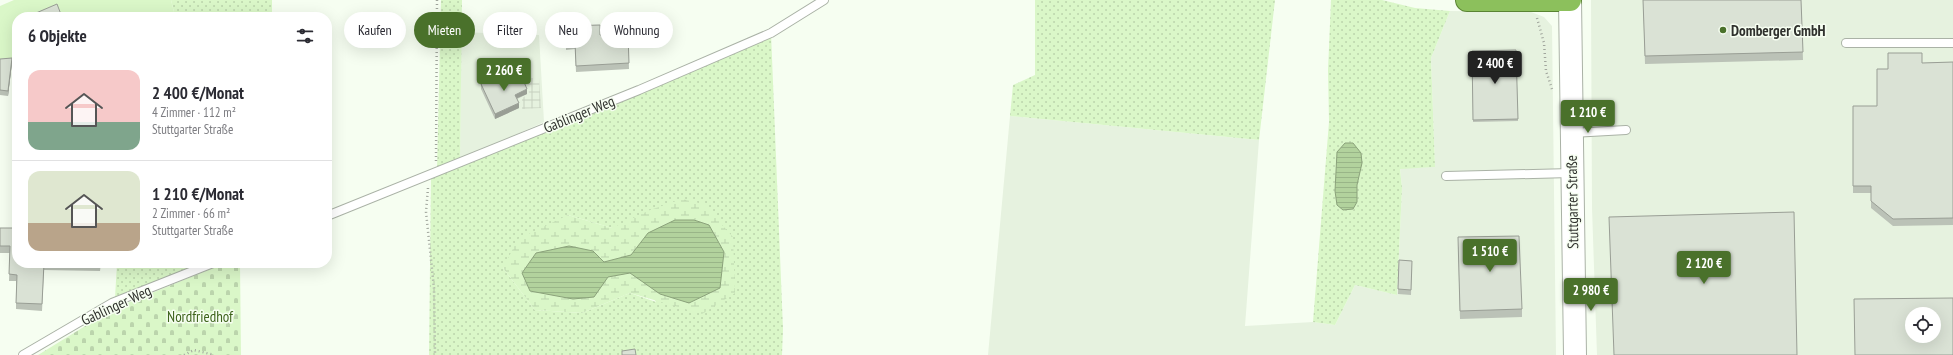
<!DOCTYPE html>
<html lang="de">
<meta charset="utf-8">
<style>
body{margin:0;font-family:"PT Sans Narrow",sans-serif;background:#f2f2f3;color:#2b2b33;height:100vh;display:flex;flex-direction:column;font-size:15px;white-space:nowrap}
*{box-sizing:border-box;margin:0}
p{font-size:13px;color:#7c7c81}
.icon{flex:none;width:22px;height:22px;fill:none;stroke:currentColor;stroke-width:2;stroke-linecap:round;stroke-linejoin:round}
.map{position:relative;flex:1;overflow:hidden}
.side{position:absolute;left:12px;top:12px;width:320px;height:256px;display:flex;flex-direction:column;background:#fff;border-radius:16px;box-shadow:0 4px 16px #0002}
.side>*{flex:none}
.hud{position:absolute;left:344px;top:12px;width:380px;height:36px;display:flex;gap:8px}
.fabs{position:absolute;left:1905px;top:307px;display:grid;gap:8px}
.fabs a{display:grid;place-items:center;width:36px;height:36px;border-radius:50%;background:#fff;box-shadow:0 4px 16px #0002;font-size:20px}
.price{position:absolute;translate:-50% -34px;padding:0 9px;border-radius:4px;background:#4a712b;color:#fff;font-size:13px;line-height:26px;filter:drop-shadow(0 1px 2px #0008)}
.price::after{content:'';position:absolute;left:50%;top:24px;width:12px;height:9px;margin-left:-6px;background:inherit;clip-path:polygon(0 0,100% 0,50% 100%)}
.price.current{background:#222;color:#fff}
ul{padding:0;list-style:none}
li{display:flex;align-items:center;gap:12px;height:100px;padding:0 16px}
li+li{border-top:1px solid #e1e1e2}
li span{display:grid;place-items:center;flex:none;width:112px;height:80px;border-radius:12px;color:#555}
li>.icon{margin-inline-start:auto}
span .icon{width:48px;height:48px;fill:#fffc;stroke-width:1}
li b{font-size:17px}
h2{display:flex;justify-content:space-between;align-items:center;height:48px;padding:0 16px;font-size:17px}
.pill{padding:0 14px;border-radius:18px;background:#fff;box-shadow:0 4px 16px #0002;font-size:14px;line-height:36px}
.pill.current{background:#4a712b;color:#fff}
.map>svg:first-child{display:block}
.built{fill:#e6f2df;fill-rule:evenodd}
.industrial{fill:url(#industrial-grid)}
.grass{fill:url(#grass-dots);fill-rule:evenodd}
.wetland{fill:url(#wetland-marsh)}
.cemetery{fill:url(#cemetery-stones)}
.garden{fill:#daf7c8}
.water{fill:url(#water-rules);stroke:#8ba27b}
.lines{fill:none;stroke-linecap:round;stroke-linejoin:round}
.service-casing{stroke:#aab2a6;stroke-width:10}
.secondary-casing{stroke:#aab2a6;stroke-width:24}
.trunk-casing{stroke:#598432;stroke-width:24}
.path{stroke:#a1a69d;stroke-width:2.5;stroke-dasharray:1 3;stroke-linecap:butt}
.service{stroke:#fff;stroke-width:8}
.secondary{stroke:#fff;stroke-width:22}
.trunk{stroke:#8cc05c;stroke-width:22}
.wall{fill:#bbc2b7}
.shaded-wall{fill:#999e95}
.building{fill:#dae2d5;stroke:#999e95;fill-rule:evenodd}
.poi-dot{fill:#4a712b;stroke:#f6fef1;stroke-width:1.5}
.labels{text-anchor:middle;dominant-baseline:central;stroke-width:3;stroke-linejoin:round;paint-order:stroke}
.poi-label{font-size:15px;font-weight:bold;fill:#2f312d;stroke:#f6fef1;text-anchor:start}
.street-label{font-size:15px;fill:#2f312d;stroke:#f6fef1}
.park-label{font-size:15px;fill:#3e641c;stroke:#f6fef1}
</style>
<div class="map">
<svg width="1953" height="355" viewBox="0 0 1953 355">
<defs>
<pattern id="industrial-grid" width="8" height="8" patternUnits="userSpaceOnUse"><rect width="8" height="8" fill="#e6f2df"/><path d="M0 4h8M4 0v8" fill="none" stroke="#c6d0c0"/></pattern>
<pattern id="grass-dots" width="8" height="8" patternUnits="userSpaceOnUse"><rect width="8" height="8" fill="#daf7c8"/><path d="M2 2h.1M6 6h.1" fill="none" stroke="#bbd4ac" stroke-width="1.8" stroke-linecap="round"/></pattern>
<pattern id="wetland-marsh" width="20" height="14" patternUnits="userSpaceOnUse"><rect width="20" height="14" fill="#daf7c8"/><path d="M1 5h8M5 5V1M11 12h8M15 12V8" fill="none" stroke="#bbd4ac"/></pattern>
<pattern id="cemetery-stones" width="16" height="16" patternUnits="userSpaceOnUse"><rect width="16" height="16" fill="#daf7c8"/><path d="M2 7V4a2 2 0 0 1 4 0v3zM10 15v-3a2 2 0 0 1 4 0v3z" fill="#bbd4ac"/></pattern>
<pattern id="water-rules" width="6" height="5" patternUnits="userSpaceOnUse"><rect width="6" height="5" fill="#b2d29d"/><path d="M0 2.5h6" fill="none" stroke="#99b588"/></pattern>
</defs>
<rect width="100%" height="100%" fill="#f6fef1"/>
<g class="built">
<path d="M1591,0H1953V355H1597L1592,208ZM1912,314H1934V336H1912Z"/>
<path d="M1450,11L1531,12L1544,17L1552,26L1556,355H988L1010,116L1259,140L1245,326L1313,322L1335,325L1355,285L1397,295L1402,188L1400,168L1435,167L1431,58Z"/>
<path d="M461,32L539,35L544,122L460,160Z"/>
</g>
<path class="industrial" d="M528,78H539L541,108L522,109V98L529,94Z"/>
<g class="grass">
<path d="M171,0H272V17H165L174,12Z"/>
<path d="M441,0H462L460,160L437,170Z"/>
<path d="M1035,0H1275L1259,140L1010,116L1013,85L1035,75Z"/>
<path d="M1331,0H1382L1415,8L1450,11L1431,58L1435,167L1400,169L1402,188L1397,295L1355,285L1335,325L1313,322L1329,122L1328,70Z"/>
<path d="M771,33L783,329L782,355H429L431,177ZM568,215L612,228L656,302L630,293L582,313L535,310L503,268Z"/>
<path d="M117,263H203L115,298Z"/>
</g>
<path class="wetland" d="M682,199L703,204L733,237L735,293L702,314L630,293L582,313L535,310L503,268L518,239L568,215L612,228L650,210Z"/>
<path class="cemetery" d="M225,263H240L241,355H38L113,309Z"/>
<path class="garden" d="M14,0H171L174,12L165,17H134V13L124,17H17V57L0,62V6Z"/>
<g class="water">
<path d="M1345,143H1353L1361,153L1362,163L1357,185V202L1353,209L1343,210L1337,205L1335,191L1337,152Z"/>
<path d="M675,220H694L709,225L724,252L720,288L689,303L660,294L630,273L608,277L594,297L573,299L530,291L522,273L536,253L569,246L593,251L604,262L631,255L648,233Z"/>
</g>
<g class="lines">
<g class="service-casing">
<g id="service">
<path d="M1846,43H1953"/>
<path d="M1572,133L1626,130"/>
<path d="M1446,176L1571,173"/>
<path d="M327,216L639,90L771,33L824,0"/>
<path d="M23,355L112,303L213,263"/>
</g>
</g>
<g class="secondary-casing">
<path id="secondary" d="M1570,0L1575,355"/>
</g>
<g class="trunk-casing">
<path id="trunk" d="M1467,0H1570"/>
</g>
<g class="path">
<path d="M1537,18L1544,43L1546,71L1552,89"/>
<path d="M436,161L437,0"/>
<path d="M428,188L426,212L434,288L435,355"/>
<path d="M184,355L194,350L214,355"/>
</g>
<use href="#service" class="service"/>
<use href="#secondary" class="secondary"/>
<use href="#trunk" class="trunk"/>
</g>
<g class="wall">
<path d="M1643,0H1801L1803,60L1645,64Z"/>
<path d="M566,26L600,35L628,34L629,69L576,72L575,49L566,50Z"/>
<path d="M1516,50L1518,121L1473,122L1472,51Z"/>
<path d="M0,59L12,63L8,96L0,95Z"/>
<path d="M1953,62V225L1893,226L1871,208V193H1853V106H1877L1888,69L1922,63Z"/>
<path d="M508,79L527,94L517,99L519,108L495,119L481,89V84Z"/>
<path d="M0,228L101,263L100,271L44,270L42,311L16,309V281H9L10,253H0Z"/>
<path d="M1458,246L1522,309V317L1460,319Z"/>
<path d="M1399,260L1412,261L1411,295L1398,294Z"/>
</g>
<g class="shaded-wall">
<path d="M12,58V63L8,96V91Z"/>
<path d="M527,89V94L515,99V95Z"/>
<path d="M519,103V108L495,119V114Z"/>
</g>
<g class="building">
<path d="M1643,0H1801L1803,52L1645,56Z"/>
<path d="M57,4L62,17H38L36,13Z"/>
<path d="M600,25V35L628,34L629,63L576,66L575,43L566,44V26Z"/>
<path d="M1516,50L1518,119L1473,120L1472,51Z"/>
<path d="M1888,53H1922V63L1953,62V218L1893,219L1871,201V186H1853V106H1877V69H1888Z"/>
<path d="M12,58L8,91L0,90V59Z"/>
<path d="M506,73L508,79L520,73L527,89L515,95L519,103L495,114L481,84Z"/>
<path d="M1794,212L1797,355H1614L1609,217Z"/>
<path d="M0,228H17V263H44L42,304L16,303L17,275L9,274L10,246H0Z"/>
<path d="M1519,236L1522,309L1460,311L1458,237Z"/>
<path d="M1399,260L1412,261L1411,290L1398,289Z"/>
<path d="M46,263H100V264Z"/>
<path d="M1953,298V355H1855L1854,299ZM1912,314H1934V336H1912Z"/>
<path d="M635,349L636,355H622V351Z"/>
</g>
<circle class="poi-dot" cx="1723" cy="30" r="4"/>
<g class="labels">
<g class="poi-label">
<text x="1731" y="30">Domberger GmbH</text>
</g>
<g class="street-label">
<text transform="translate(579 114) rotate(-22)">Gablinger Weg</text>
<text transform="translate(1572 202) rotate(-91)">Stuttgarter Straße</text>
<text transform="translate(116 305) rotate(-25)">Gablinger Weg</text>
</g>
<g class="park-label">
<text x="200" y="316">Nordfriedhof</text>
</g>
</g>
</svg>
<div class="fabs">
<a><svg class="icon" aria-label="locate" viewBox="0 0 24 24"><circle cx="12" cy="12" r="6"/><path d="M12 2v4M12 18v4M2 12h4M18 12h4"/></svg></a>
</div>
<b class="price current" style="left:1495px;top:85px">2 400 €</b>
<b class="price" style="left:504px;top:92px">2 260 €</b>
<b class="price" style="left:1588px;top:134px">1 210 €</b>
<b class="price" style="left:1490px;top:273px">1 510 €</b>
<b class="price" style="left:1704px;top:285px">2 120 €</b>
<b class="price" style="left:1591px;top:312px">2 980 €</b>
<div class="hud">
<a class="pill">Kaufen</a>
<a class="pill current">Mieten</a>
<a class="pill">Filter</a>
<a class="pill">Neu</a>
<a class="pill">Wohnung</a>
</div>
<section class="side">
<h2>6 Objekte<svg class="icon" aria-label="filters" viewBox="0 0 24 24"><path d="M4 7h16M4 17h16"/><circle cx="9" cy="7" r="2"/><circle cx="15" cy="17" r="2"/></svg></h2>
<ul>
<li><span style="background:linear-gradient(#f6c9c9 65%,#7fa58c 0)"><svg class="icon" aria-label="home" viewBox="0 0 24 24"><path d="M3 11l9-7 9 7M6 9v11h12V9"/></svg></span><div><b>2 400 €/Monat</b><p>4 Zimmer · 112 m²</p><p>Stuttgarter Straße</p></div></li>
<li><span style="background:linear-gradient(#dfe7d0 65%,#b9a48a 0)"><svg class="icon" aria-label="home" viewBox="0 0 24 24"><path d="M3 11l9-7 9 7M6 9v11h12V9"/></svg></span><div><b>1 210 €/Monat</b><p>2 Zimmer · 66 m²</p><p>Stuttgarter Straße</p></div></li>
</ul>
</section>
</div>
